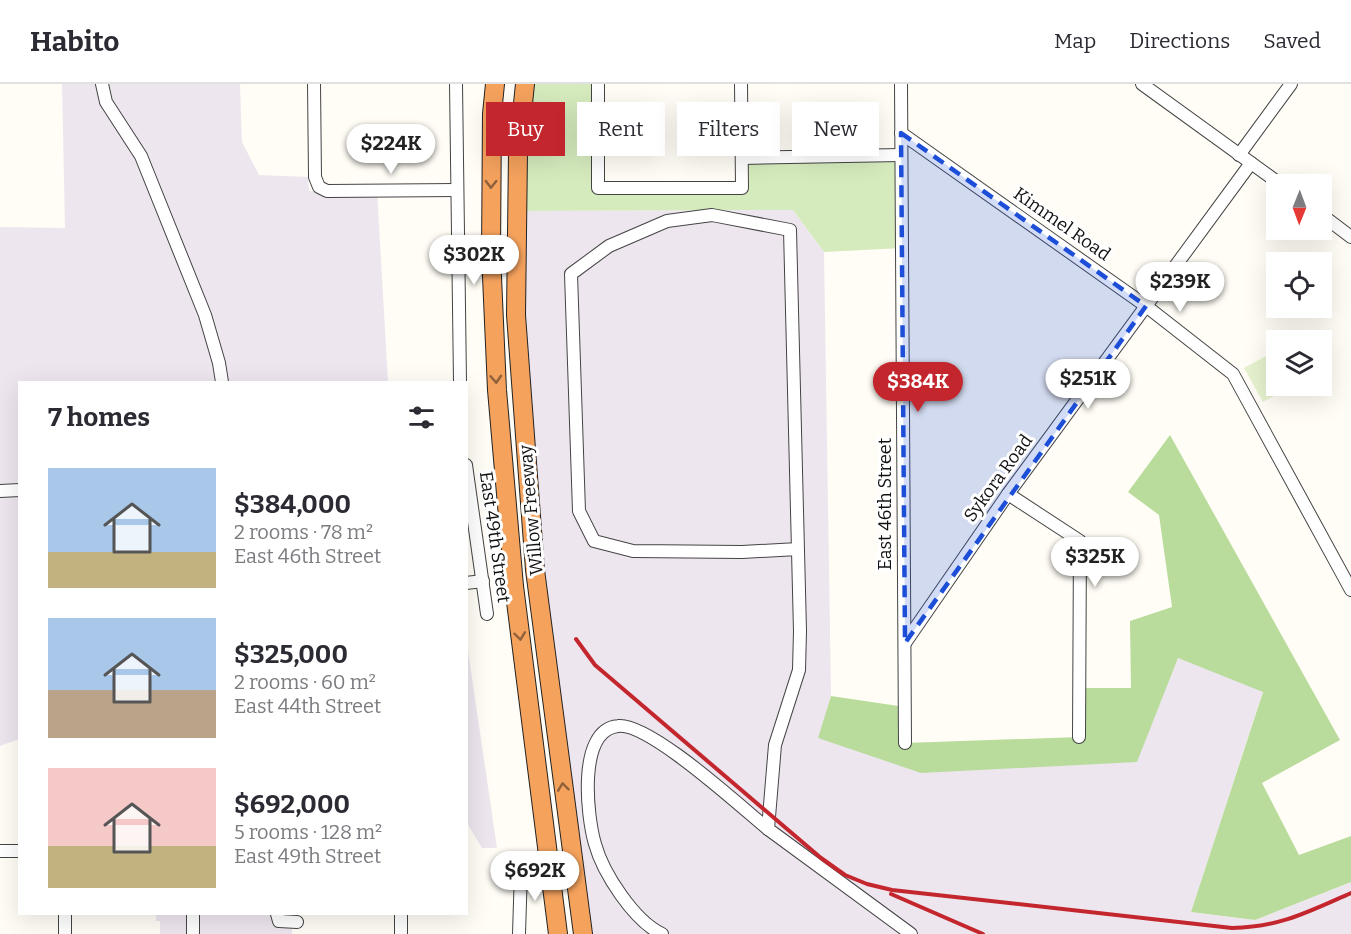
<!DOCTYPE html>
<meta charset="utf-8">
<style>
body{margin:0;font-family:Bitter,serif;background:#f2f2f3;color:#2b2b33;height:100vh;display:flex;flex-direction:column;font-size:22px;white-space:nowrap}
*{box-sizing:border-box;margin:0}
p{font-size:20px;color:#7c7c81}
.icon{flex:none;width:33px;height:33px;fill:none;stroke:currentColor;stroke-width:2;stroke-linecap:round;stroke-linejoin:round}
.map{position:relative;flex:1;overflow:hidden}
.drawer{position:absolute;left:18px;top:297px;width:450px;height:534px;display:flex;flex-direction:column;background:#fff;border-radius:0px;box-shadow:0 6px 24px #0002}
.drawer>*{flex:none}
.top-card{position:absolute;left:486px;top:18px;width:570px;height:54px;display:flex;gap:12px}
.needle{width:39px;rotate:181deg}
.buttons{position:absolute;left:1266px;top:90px;display:grid;gap:12px}
.buttons a{display:grid;place-items:center;width:66px;height:66px;border-radius:0px;background:#fff;box-shadow:0 6px 24px #0002;font-size:30px}
.price{position:absolute;translate:-50% -51px;padding:0 14px;border-radius:21px;background:#fff;color:#222;font-size:20px;line-height:39px;filter:drop-shadow(0 2px 3px #0008)}
.price::after{content:'';position:absolute;left:50%;top:36px;width:18px;height:14px;margin-left:-9px;background:inherit;clip-path:polygon(0 0,100% 0,50% 100%)}
.price.active{background:#c4262e;color:#fff}
ul{padding:0;list-style:none}
li{display:flex;align-items:center;gap:18px;height:150px;padding:0 30px}
li span{display:grid;place-items:center;flex:none;width:168px;height:120px;border-radius:0px;color:#555}
li>.icon{margin-inline-start:auto}
span .icon{width:72px;height:72px;fill:#fffc;stroke-width:1}
li b{font-size:26px}
h2{display:flex;justify-content:space-between;align-items:center;height:72px;padding:0 30px;font-size:26px}
.chip{padding:0 21px;border-radius:0px;background:#fff;box-shadow:0 6px 24px #0002;font-size:21px;line-height:54px}
.chip.active{background:#c4262e;color:#fff}
header{display:flex;align-items:center;gap:36px;box-sizing:border-box;height:84px;padding:0 30px;background:#fff;border-bottom:2px solid #e1e1e2}
header strong{font-size:28px}
nav{display:flex;gap:33px;margin-inline-start:auto;font-size:21px}
.map>svg:first-child{display:block}
.industrial{fill:#eee6ef}
.green{fill:#d5ebbd}
.forest{fill:#b9dc9c}
.pitch{fill:#e6f2cf}
.lines{fill:none;stroke-linecap:round;stroke-linejoin:round}
.minor-casing{stroke:#444;stroke-width:14}
.highway-casing{stroke:#222;stroke-width:20}
.minor{stroke:#fff;stroke-width:12}
.highway{stroke:#f5a25d;stroke-width:18}
.rail{stroke:#c4262e;stroke-width:4}
.oneway{stroke:#8e613b}
.marked{fill:#1d4ed8;fill-opacity:0.2;stroke:#1d4ed8;stroke-width:4.5;stroke-dasharray:12 8;stroke-linejoin:round}
.labels{text-anchor:middle;dominant-baseline:central;stroke-width:6;stroke-linejoin:round;paint-order:stroke}
.street-label{font-size:18px;fill:#111;stroke:#fff}
</style>
<header>
<strong>Habito</strong>
<nav><a>Map</a><a>Directions</a><a>Saved</a></nav>
</header>
<div class="map">
<svg width="1351" height="850" viewBox="0 0 1351 850">
<rect width="100%" height="100%" fill="#fffdf5"/>
<g class="industrial">
<path d="M62,0H240L242,58L259,91L308,93L309,107L377,106L388,298H20L19,655L0,662V143L65,144Z"/>
<path d="M793,126L824,168L831,611L819,654L1136,678L1178,574L1263,607L1191,828L1255,836L1351,798V850H583L535,486L518,127Z"/>
<path d="M467,560L497,764H482L467,739Z"/>
<path d="M156,830H292V850H160V837H156Z"/>
</g>
<path class="green" d="M525,0H598V103L742,104V74L901,71L902,164L824,168L793,126L518,127Z"/>
<path class="forest" d="M1170,351L1340,656L1262,699L1299,771L1351,752V798L1255,836L1191,828L1263,608L1178,574L1137,678L921,689L818,654L831,612L905,623V659L1079,653V604H1131L1130,537L1172,523L1159,431L1128,408Z"/>
<path class="pitch" d="M1266,272L1276,291V302H1282L1285,306L1263,318L1244,284Z"/>
<g class="lines">
<g class="minor-casing">
<g id="minor">
<path d="M102,0L106,18L141,72L205,231L219,279L222,298"/>
<path d="M314,0L315,93L319,103L327,107L457,106"/>
<path d="M456,0L460,298"/>
<path d="M598,0V104H742L741,0"/>
<path d="M901,0L905,659"/>
<path d="M1142,0L1280,100"/>
<path d="M901,49L1146,222L1233,290L1351,506"/>
<path d="M1239,71L1291,0"/>
<path d="M742,74L901,71"/>
<path d="M1322,131L1351,153"/>
<path d="M466,381L487,530"/>
<path d="M0,407L20,406"/>
<path d="M1008,410L1080,457L1079,653"/>
<path d="M798,465L742,468L633,467L594,457L579,427L571,190L609,162L667,137L712,131L790,146L800,547L799,586L775,661L768,745L911,850"/>
<path d="M466,499L483,497"/>
<path d="M905,559L1008,410L1251,79"/>
<path d="M0,767H20"/>
<path d="M65,830V850"/>
<path d="M193,830V850"/>
<path d="M277,830L279,837L297,838"/>
<path d="M401,830V850"/>
<path d="M519,850L521,786"/>
<path d="M662,850C634,837 603,789 595,760C587,733 577,646 618,642C649,638 741,723 768,745"/>
</g>
</g>
<g class="highway-casing">
<g id="highway">
<path d="M495,0L492,30L491,170L497,306L514,502L558,850"/>
<path d="M525,0L518,68L516,231L535,486L583,850"/>
</g>
</g>
<use href="#minor" class="minor"/>
<use href="#highway" class="highway"/>
<g class="rail">
<path d="M576,555L595,581L821,774L845,791L867,800L892,806L1232,844C1280,843 1308,828 1351,809"/>
<path d="M891,810L983,850"/>
</g>
</g>
<defs><path id="oneway-chevron" d="M-2-3.5L2.5 0L-2 3.5" fill="none" stroke-width="1.6" stroke-linecap="round" stroke-linejoin="round" transform="scale(1.5)"/></defs>
<g class="oneway">
<use href="#oneway-chevron" transform="translate(491 100) rotate(91)"/>
<use href="#oneway-chevron" transform="translate(496 295) rotate(87)"/>
<use href="#oneway-chevron" transform="translate(520 552) rotate(83)"/>
<use href="#oneway-chevron" transform="translate(563 703) rotate(-97)"/>
</g>
<path class="marked" d="M901,49L1146,222L905,559Z"/>
<g class="labels">
<g class="street-label">
<text transform="translate(1062 140) rotate(35)">Kimmel Road</text>
<text transform="translate(998 394) rotate(-54)">Sykora Road</text>
<text transform="translate(885 420) rotate(-90)">East 46th Street</text>
<text transform="translate(531 426) rotate(-95)">Willow Freeway</text>
<text transform="translate(495 453) rotate(82)">East 49th Street</text>
</g>
</g>
</svg>
<div class="buttons">
<a><svg class="needle" viewBox="-14 -14 28 28"><path d="M0-13l5 13h-10z" fill="#e53935"/><path d="M0 13l5-13h-10z" fill="#7c7c81"/></svg></a>
<a><svg class="icon" aria-label="locate" viewBox="0 0 24 24"><circle cx="12" cy="12" r="6"/><path d="M12 2v4M12 18v4M2 12h4M18 12h4"/></svg></a>
<a><svg class="icon" aria-label="layers" viewBox="0 0 24 24"><path d="M12 4l9 5-9 5-9-5zM3 14l9 5 9-5"/></svg></a>
</div>
<b class="price" style="left:391px;top:91px">$224K</b>
<b class="price" style="left:474px;top:202px">$302K</b>
<b class="price" style="left:1180px;top:229px">$239K</b>
<b class="price" style="left:1088px;top:326px">$251K</b>
<b class="price active" style="left:918px;top:329px">$384K</b>
<b class="price" style="left:1095px;top:504px">$325K</b>
<b class="price" style="left:535px;top:818px">$692K</b>
<div class="top-card">
<a class="chip active">Buy</a>
<a class="chip">Rent</a>
<a class="chip">Filters</a>
<a class="chip">New</a>
</div>
<section class="drawer">
<h2>7 homes<svg class="icon" aria-label="filters" viewBox="0 0 24 24"><path d="M4 7h16M4 17h16"/><circle cx="9" cy="7" r="2"/><circle cx="15" cy="17" r="2"/></svg></h2>
<ul>
<li><span style="background:linear-gradient(#a9c7e8 70%,#c2b280 0)"><svg class="icon" aria-label="home" viewBox="0 0 24 24"><path d="M3 11l9-7 9 7M6 9v11h12V9"/></svg></span><div><b>$384,000</b><p>2 rooms · 78 m²</p><p>East 46th Street</p></div></li>
<li><span style="background:linear-gradient(#a9c7e8 60%,#b9a48a 0)"><svg class="icon" aria-label="home" viewBox="0 0 24 24"><path d="M3 11l9-7 9 7M6 9v11h12V9"/></svg></span><div><b>$325,000</b><p>2 rooms · 60 m²</p><p>East 44th Street</p></div></li>
<li><span style="background:linear-gradient(#f6c9c9 65%,#c2b280 0)"><svg class="icon" aria-label="home" viewBox="0 0 24 24"><path d="M3 11l9-7 9 7M6 9v11h12V9"/></svg></span><div><b>$692,000</b><p>5 rooms · 128 m²</p><p>East 49th Street</p></div></li>
</ul>
</section>
</div>
